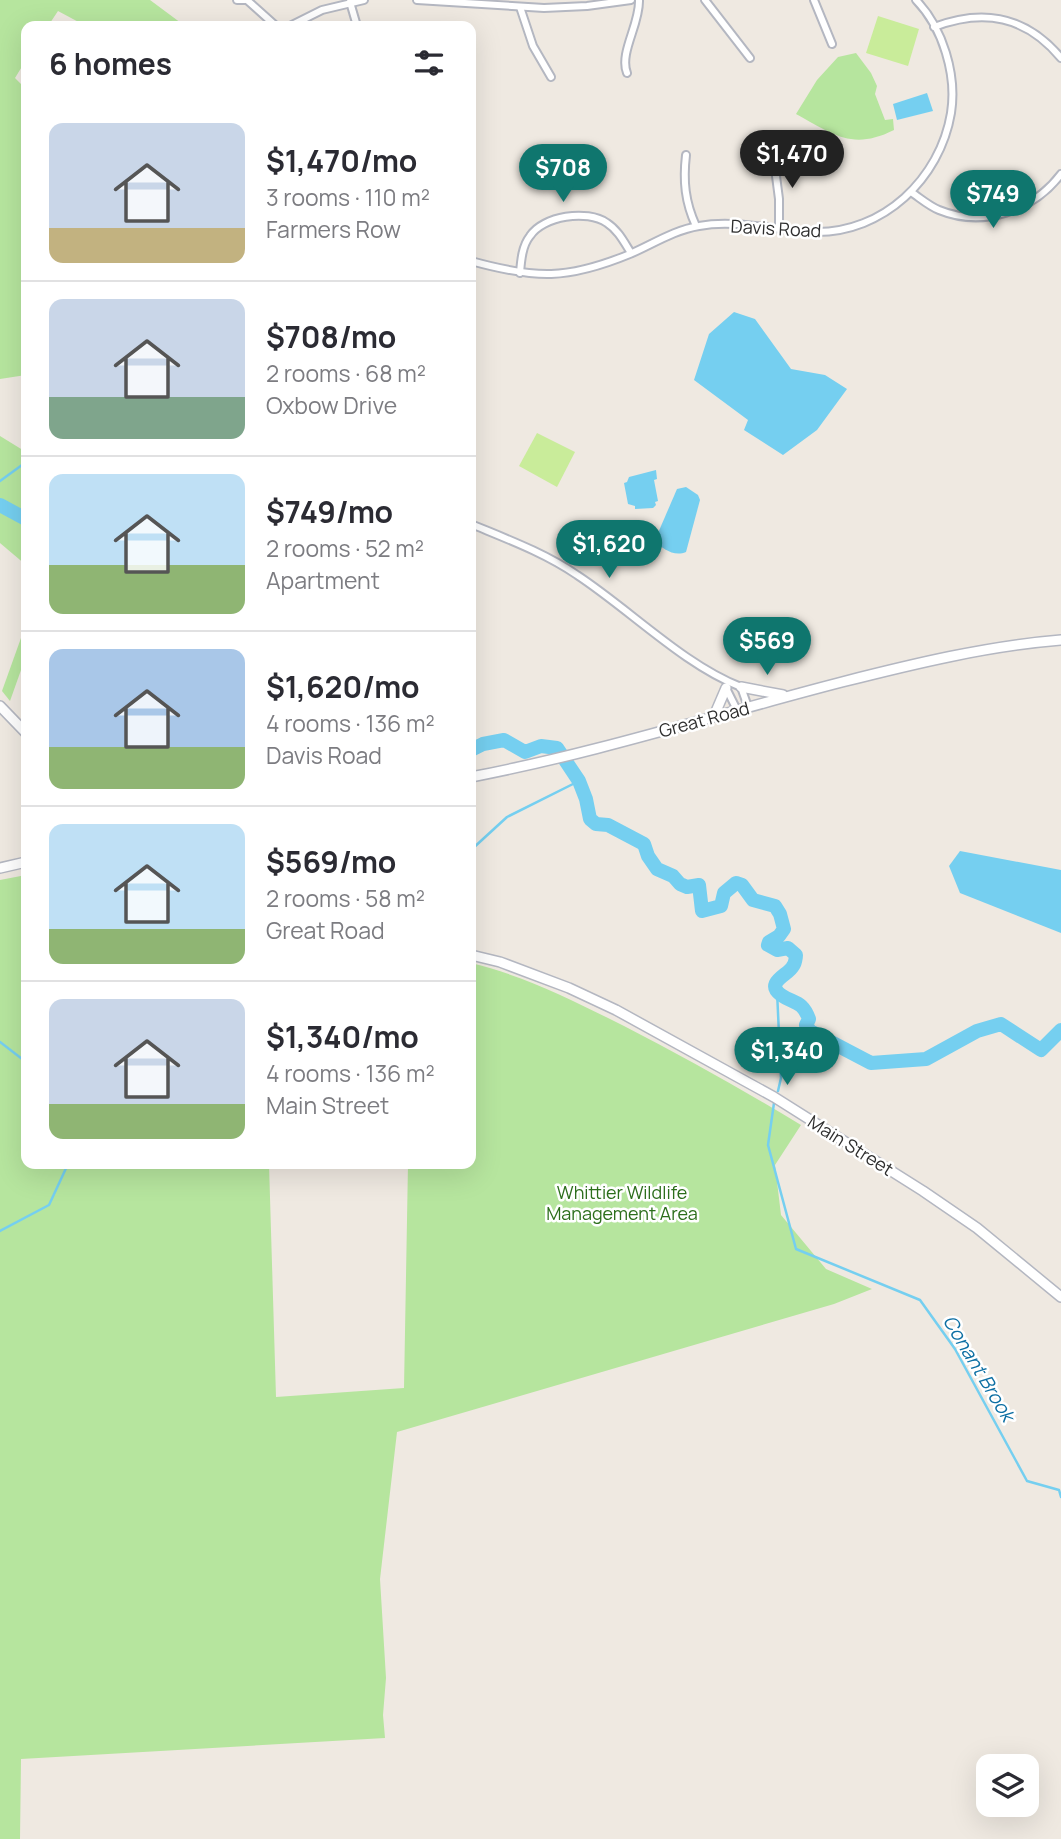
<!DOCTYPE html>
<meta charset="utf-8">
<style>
body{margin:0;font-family:Manrope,sans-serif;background:#f7f7f7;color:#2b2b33;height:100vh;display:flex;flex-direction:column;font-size:26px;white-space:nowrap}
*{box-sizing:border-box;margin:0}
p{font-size:23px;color:#7c7c81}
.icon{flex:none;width:38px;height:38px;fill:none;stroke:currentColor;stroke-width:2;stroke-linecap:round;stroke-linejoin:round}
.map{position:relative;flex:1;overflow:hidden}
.sheet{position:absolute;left:21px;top:21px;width:455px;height:1148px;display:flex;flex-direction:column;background:#fff;border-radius:14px;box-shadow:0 7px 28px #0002}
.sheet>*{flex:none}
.controls{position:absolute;left:976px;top:1754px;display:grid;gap:14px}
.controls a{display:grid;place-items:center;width:63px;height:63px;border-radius:14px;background:#fff;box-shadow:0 7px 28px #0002;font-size:35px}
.price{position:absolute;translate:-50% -60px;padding:0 16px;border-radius:24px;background:#0f766e;color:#fff;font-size:23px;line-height:46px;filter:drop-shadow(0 2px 4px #0008)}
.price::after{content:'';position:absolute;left:50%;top:42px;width:21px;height:16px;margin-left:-10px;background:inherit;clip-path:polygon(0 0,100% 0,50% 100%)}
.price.on{background:#222;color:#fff}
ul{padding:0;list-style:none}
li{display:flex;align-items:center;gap:21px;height:175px;padding:0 28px}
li+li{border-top:2px solid #e1e1e2}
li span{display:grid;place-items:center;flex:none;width:196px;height:140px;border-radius:14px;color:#555}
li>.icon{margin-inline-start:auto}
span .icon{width:84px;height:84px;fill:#fffc;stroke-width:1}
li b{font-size:30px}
h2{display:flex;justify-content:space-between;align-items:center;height:84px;padding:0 28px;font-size:30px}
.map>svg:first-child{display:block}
.green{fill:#b6e59e}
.pitch{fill:#c9ec9a}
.water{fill:#75cff0}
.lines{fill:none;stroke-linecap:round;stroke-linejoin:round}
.stream{stroke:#75cff0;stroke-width:2.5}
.river{stroke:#75cff0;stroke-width:14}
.street-casing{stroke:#b4b7c1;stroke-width:10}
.secondary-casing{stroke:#b4b7c1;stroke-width:12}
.street{stroke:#fff;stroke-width:6}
.secondary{stroke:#fff;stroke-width:9}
.labels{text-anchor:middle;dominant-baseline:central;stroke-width:5;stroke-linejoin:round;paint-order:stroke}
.street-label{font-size:18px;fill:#2e2e2e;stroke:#fff}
.park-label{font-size:18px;fill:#2c6e1b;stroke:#fff}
.water-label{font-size:19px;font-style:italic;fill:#0d6fa3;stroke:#fff}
</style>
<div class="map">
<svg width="1061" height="1839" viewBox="0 0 1061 1839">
<rect width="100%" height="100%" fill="#efe9e1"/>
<g class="green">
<path d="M0,0H150L185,26H86L58,11L48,26H26V60L15,78L26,89V375L0,379Z"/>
<path d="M856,53L871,73L877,86L875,94L885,120L893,119L894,130C852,151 833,134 796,114L817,80L838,57Z"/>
<path d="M0,436L26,452V565L0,543Z"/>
<path d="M26,624V656L10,701L2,691Z"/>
<path d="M26,875V1164H269L276,1397L404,1388L408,1164H471V963C525,976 574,1001 624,1026C684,1057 743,1090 801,1125L775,1165L781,1215L826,1269L872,1289L834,1304L397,1432L380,1579L386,1678L383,1715L385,1738L21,1759L20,1839H0V880Z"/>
</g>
<g class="pitch">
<path d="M878,16L919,29L908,66L866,53Z"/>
<path d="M537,433L575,452L557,487L519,466Z"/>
</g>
<g class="water">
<path d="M927,93L933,111L897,120L893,104Z"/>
<path d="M734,312L755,319L791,369L825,375L847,389L817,430L783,455L744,430L748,420L694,380L709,334Z"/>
<path d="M656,470L657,479L654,480L658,501L655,502L656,505L653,508L635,509V506L628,504L624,483L627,482L629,477Z"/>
<path d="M686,487L698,495L700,500L686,552C674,557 662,549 655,540L677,489Z"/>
<path d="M960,851L1061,870V933L960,893L949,866Z"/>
</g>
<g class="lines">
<g class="stream">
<path d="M0,481L22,465L26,467"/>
<path d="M471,850L507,817L579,781"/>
<path d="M777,991L781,1078L778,1091"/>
<path d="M0,1042L26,1062"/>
<path d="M774,1103L768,1145L796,1249L920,1300L955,1349L1027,1481L1059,1490L1061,1497"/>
<path d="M0,1231L49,1205L68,1164"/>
</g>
<g class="river">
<path d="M0,505L26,519"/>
<path d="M471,750L483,744L504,740L525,752L541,746L557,748L579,781L586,799L590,819L596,824L608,825L644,844L648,856L657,869L673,876L680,884L687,887L699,885L702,911L721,906L724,893L736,883L742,885L753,900L775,906L780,914L784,929L779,936L769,942L768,945L777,950L788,948L796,955C796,957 795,964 793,966C789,975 764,982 781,995C794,1004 802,1000 809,1019L806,1025L810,1031L871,1063L926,1059L977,1031L1001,1024L1041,1050L1061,1030"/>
</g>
<g class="street-casing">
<g id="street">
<path d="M237,0H245"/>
<path d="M247,0L276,26"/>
<path d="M417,0L544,8L587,6L631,0"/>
<path d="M705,0L750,58"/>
<path d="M814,0L832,44"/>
<path d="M350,2L357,26"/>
<path d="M520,7L533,46L551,77"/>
<path d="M290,26L322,10L364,0"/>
<path d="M934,27C984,8 1026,16 1061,58"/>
<path d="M627,73C619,53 640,24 639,0"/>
<path d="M773,153L779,199V228"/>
<path d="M686,155C683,181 685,202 696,226"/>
<path d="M911,192C920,198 929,206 939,210C983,228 1033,211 1061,174"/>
<path d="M471,261C536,279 567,280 630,254C653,244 674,230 699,226C737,219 777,231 815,232C883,233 940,179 951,113C957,75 943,28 916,0"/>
<path d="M520,273C521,261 522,246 530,236C543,216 587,209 607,223C618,230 624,242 631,253"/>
<path d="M471,524C507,539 545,553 577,575C629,609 684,665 741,687L748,707"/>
<path d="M726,688L737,710"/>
</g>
</g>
<g class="secondary-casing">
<g id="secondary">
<path d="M741,687L783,695"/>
<path d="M0,706L26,733"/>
<path d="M714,716L726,688"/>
<path d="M471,777C596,753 718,714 842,682C913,664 987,646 1061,640"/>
<path d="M0,868L26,862"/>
<path d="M471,955L500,962L569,988L616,1010L774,1097L923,1191L977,1228L1061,1297"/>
</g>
</g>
<use href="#street" class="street"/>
<use href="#secondary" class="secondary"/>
</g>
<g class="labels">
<g class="street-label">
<text transform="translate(776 228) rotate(3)">Davis Road</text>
<text transform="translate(704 719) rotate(-15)">Great Road</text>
<text transform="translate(851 1145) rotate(32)">Main Street</text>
</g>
<g class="park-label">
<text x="622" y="1192">Whittier Wildlife<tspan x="622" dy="21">Management Area</tspan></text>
</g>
<g class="water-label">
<text transform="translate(979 1368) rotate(59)">Conant Brook</text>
</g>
</g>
</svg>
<div class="controls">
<a><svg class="icon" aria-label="layers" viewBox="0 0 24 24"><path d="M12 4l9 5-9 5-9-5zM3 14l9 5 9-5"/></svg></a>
</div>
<b class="price on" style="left:792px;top:190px">$1,470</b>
<b class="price" style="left:563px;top:204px">$708</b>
<b class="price" style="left:993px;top:230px">$749</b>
<b class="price" style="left:609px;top:580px">$1,620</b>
<b class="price" style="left:767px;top:677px">$569</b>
<b class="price" style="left:787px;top:1087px">$1,340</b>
<section class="sheet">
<h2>6 homes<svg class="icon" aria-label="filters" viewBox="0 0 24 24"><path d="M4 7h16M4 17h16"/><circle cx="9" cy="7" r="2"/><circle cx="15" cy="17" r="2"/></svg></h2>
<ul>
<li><span style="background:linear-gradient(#c9d6e8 75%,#c2b280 0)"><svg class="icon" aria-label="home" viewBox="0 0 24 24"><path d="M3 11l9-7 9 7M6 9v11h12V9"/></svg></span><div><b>$1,470/mo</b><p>3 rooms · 110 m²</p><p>Farmers Row</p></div></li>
<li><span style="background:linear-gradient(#c9d6e8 70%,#7fa58c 0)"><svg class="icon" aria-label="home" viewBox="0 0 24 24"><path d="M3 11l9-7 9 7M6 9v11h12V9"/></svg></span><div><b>$708/mo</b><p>2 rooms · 68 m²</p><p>Oxbow Drive</p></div></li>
<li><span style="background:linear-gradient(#bfe0f5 65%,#8fb573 0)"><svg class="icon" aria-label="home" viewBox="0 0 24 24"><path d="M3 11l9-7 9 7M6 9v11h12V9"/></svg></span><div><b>$749/mo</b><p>2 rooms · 52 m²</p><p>Apartment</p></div></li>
<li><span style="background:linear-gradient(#a9c7e8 70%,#8fb573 0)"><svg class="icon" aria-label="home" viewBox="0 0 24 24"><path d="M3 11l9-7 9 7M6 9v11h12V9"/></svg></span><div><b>$1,620/mo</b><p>4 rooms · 136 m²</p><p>Davis Road</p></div></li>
<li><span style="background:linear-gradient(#bfe0f5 75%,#8fb573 0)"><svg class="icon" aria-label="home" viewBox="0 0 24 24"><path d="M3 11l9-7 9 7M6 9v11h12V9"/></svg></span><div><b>$569/mo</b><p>2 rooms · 58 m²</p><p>Great Road</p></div></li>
<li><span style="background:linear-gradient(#c9d6e8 75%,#8fb573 0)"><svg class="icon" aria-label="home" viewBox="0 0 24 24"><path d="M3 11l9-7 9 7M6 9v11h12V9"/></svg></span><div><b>$1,340/mo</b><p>4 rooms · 136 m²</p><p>Main Street</p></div></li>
</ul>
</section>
</div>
